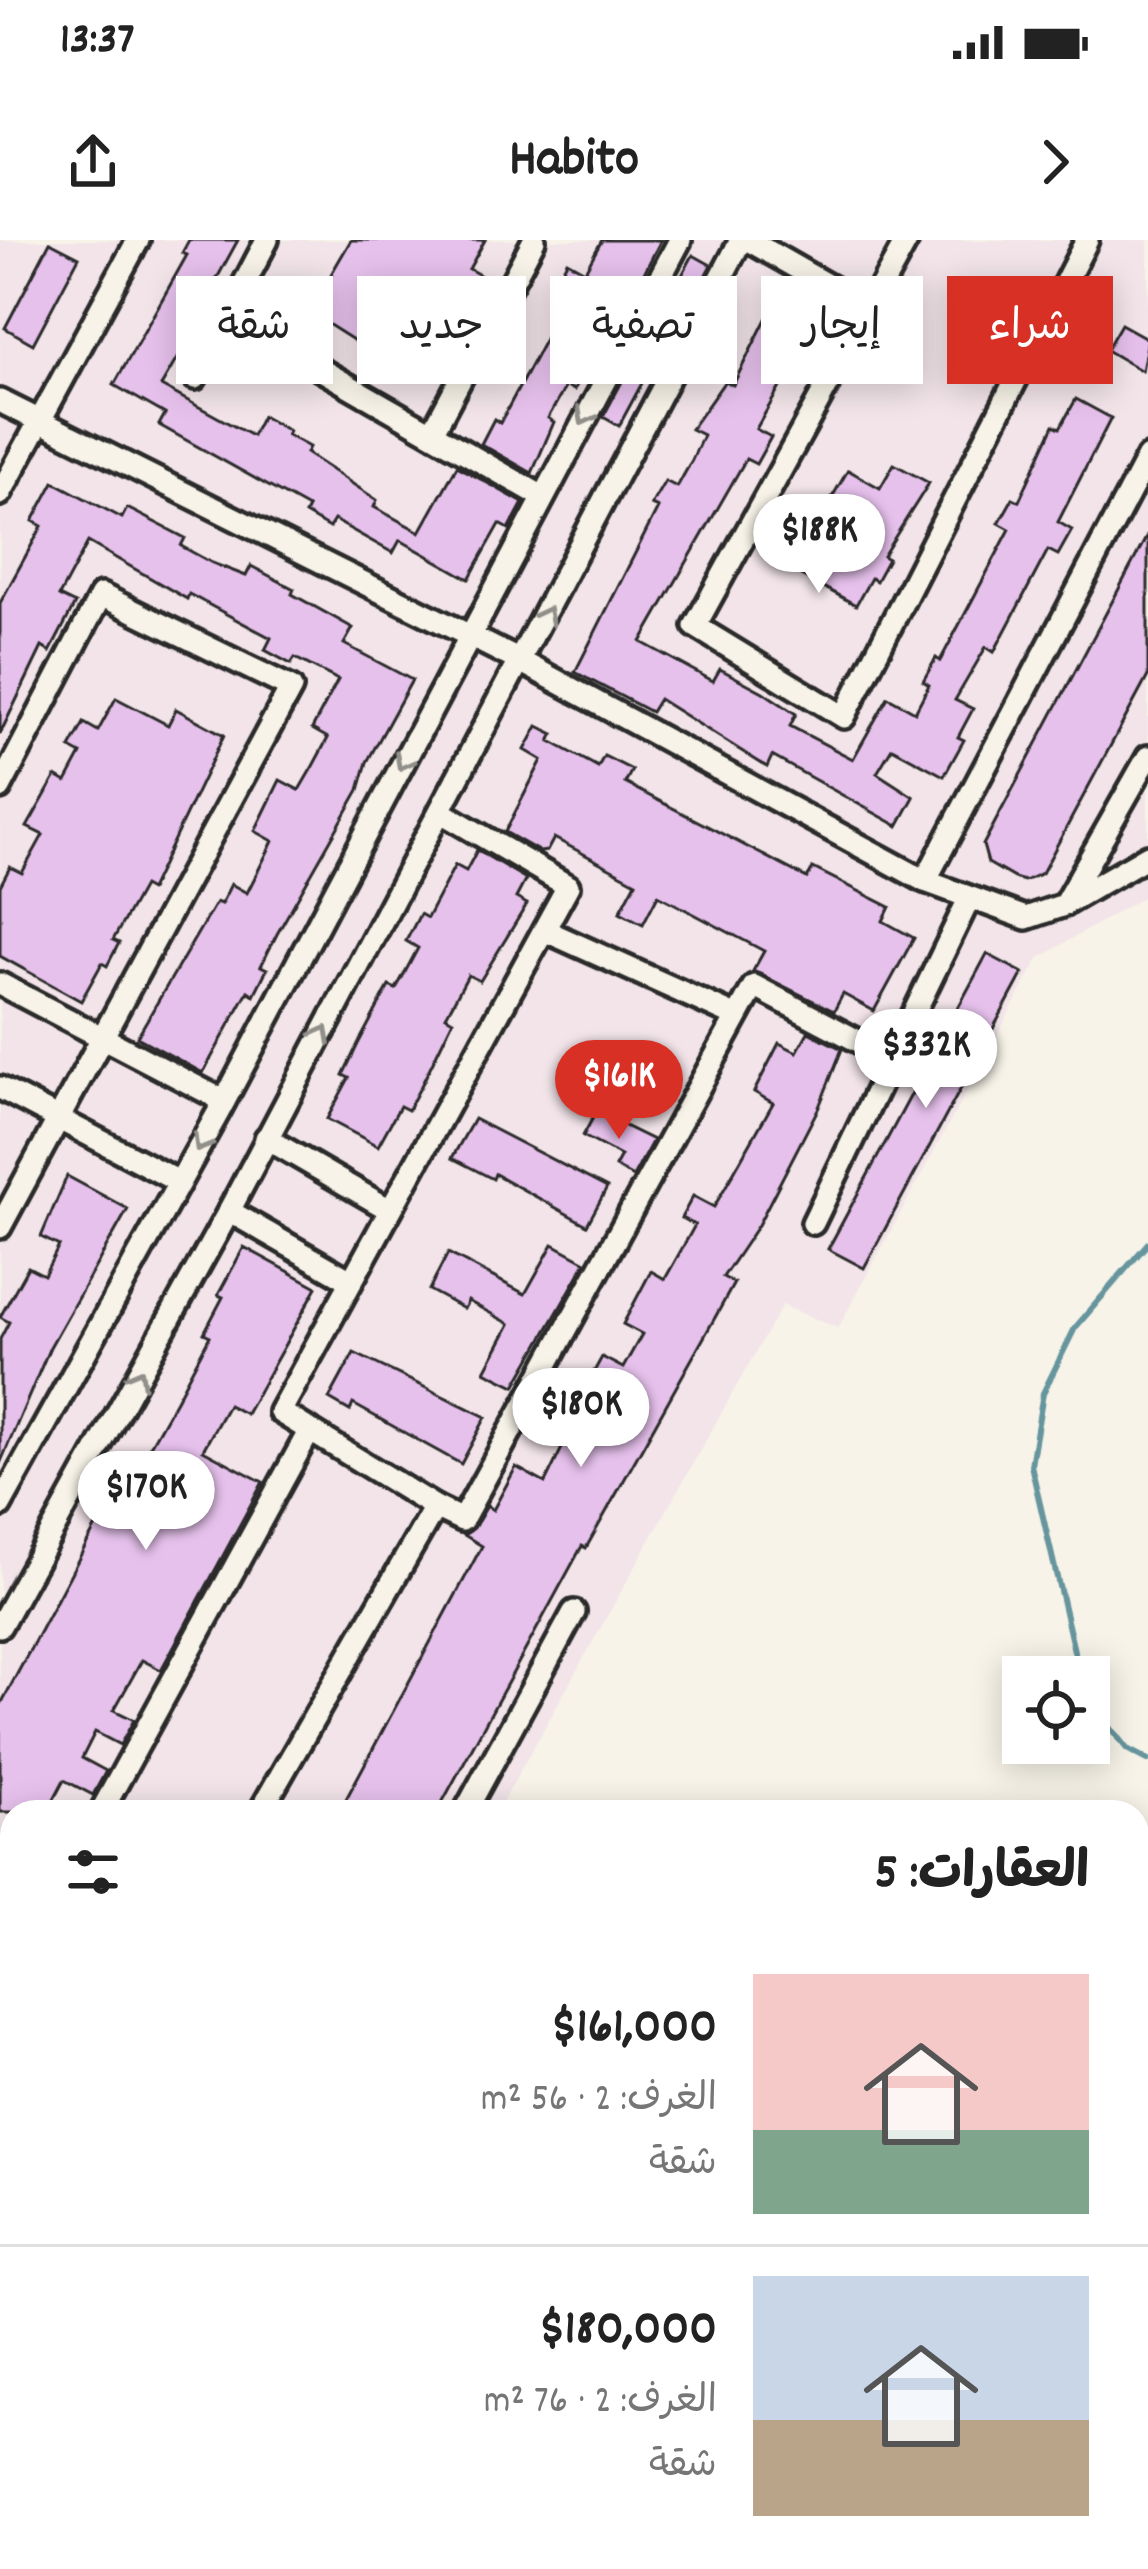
<!DOCTYPE html>
<html lang="ar">
<meta charset="utf-8">
<style>
body{margin:0;font-family:Dekko,"Playpen Sans Arabic",sans-serif;background:#f6f6f6;color:#222;direction:rtl;height:100vh;display:flex;flex-direction:column;font-size:45px;white-space:nowrap}
*{box-sizing:border-box;margin:0}
p{font-size:39px;color:#767676}
.icon{flex:none;width:66px;height:66px;fill:none;stroke:currentColor;stroke-width:2;stroke-linecap:round;stroke-linejoin:round}
.map{position:relative;flex:1;overflow:hidden;direction:ltr}
.details{position:absolute;left:0px;top:1560px;width:1149px;height:771px;display:flex;flex-direction:column;background:#fff;border-radius:36px 36px 0 0;box-shadow:0 6px 30px #0003;direction:rtl}
.details>*{flex:none}
.guide{position:absolute;left:36px;top:36px;width:1077px;height:108px;direction:rtl;display:flex;gap:24px}
.buttons{position:absolute;left:1002px;top:1416px;display:grid;gap:24px}
.buttons a{display:grid;place-items:center;width:108px;height:108px;border-radius:0px;background:#fff;box-shadow:0 6px 30px #0003;font-size:60px}
.price{position:absolute;translate:-50% -102px;padding:0 27px;border-radius:42px;background:#fff;color:#222;font-size:39px;line-height:78px;filter:drop-shadow(0 3px 6px #0008)}
.price::after{content:'';position:absolute;left:50%;top:72px;width:36px;height:27px;margin-left:-18px;background:inherit;clip-path:polygon(0 0,100% 0,50% 100%)}
.price.selected{background:#d93025;color:#fff}
ul{padding:0;list-style:none}
li{display:flex;align-items:center;gap:36px;height:300px;padding:0 60px}
li+li{border-top:3px solid #e0e0e0}
li span{display:grid;place-items:center;flex:none;width:336px;height:240px;border-radius:0px;color:#555}
li>.icon{margin-inline-start:auto}
span .icon{width:144px;height:144px;fill:#fffc;stroke-width:1}
li b{font-size:51px}
h2{display:flex;justify-content:space-between;align-items:center;height:144px;padding:0 60px;font-size:51px}
.tag{padding:0 42px;border-radius:0px;background:#fff;box-shadow:0 6px 30px #0003;font-size:42px;line-height:108px}
.tag.selected{background:#d93025;color:#fff}
.status{display:flex;justify-content:space-between;align-items:center;height:84px;padding:0 60px;background:#fff;direction:ltr}
.status svg{height:33px;fill:currentColor}
header{display:flex;justify-content:space-between;align-items:center;height:156px;padding:0 60px;background:#fff;font-size:54px;font-weight:700}
.map>svg:first-child{display:block}
.built{fill:#f2e4e9}
.lines{fill:none;stroke-linecap:round;stroke-linejoin:round}
.stream{stroke:#66959e;stroke-width:6}
.building{fill:#e6c1ec;stroke:#2b2b2b;stroke-width:3;fill-rule:evenodd}
.street-casing{stroke:#2b2b2b;stroke-width:30}
.street{stroke:#f7f3e8;stroke-width:21}
.oneway{stroke:#918f8a}
</style>
<div class="status"><b>13:37</b><svg viewBox="0 0 49 12"><path d="M0 12V9h3v3zM5 12V6h3v6zM10 12V3h3v9zM15 12V0h3v12zM26 1h20v11H26zM47 4h2v5h-2z"/></svg></div>
<header><svg class="icon" aria-label="forward" viewBox="0 0 24 24"><path d="M9 5l7 7-7 7"/></svg>Habito<svg class="icon" aria-label="share" viewBox="0 0 24 24"><path d="M12 15V3M7 8l5-5 5 5M5 13v7h14v-7"/></svg></header>
<div class="map">
<svg width="1148" height="2329" viewBox="0 0 1148 2329">
<rect width="100%" height="100%" fill="#f7f3e8"/>
<filter id="ink" filterUnits="userSpaceOnUse"><feTurbulence type="fractalNoise" baseFrequency=".00833" numOctaves="2"/><feDisplacementMap in="SourceGraphic" scale="24" xChannelSelector="R" yChannelSelector="G"/><feConvolveMatrix kernelMatrix="1 2 1 2 8 2 1 2 1" color-interpolation-filters="sRGB"/></filter>
<g filter="url(#ink)">
<path class="built" d="M0,0H1148V654L1039,718L838,1088L782,1065L497,1572H12V2319H55L49,2329H0Z"/>
<g class="lines">
<g class="stream">
<path d="M1080,1437L1031,1225L1043,1153L1075,1088L1148,1003"/>
<path d="M1089,1460L1127,1509L1148,1520"/>
<path d="M1103,2329L1148,2318"/>
</g>
</g>
<g class="building">
<path d="M189,0H238L193,82L204,88L190,114L182,110L161,146L252,196L262,176L289,191L287,195L309,207L306,213L377,260L374,267L420,292L457,226L523,263L509,289L500,284L469,339L400,300L393,313L334,280L329,288L305,274L308,268L159,185L165,174L114,145L187,15L182,13Z"/>
<path d="M351,0H485L469,29L487,39L475,62L463,56L448,83L457,88L444,110L421,98L402,131L309,72ZM382,43L408,57L393,86L364,69Z"/>
<path d="M602,0H661L612,95L607,92L574,150L566,146L548,178L554,182L532,233L481,204L494,179L500,183L568,56L553,48L567,21L585,31Z"/>
<path d="M50,2L79,17L33,104L5,88Z"/>
<path d="M693,15L711,25L666,108L648,98Z"/>
<path d="M772,67L813,90L756,189L771,197L756,224L746,219L641,402L713,441L720,429L763,452L796,474L790,486L853,519L888,457L915,472L929,445L923,441L936,418L940,421L1010,289L999,283L1013,258L1019,261L1054,185L1060,188L1076,159L1111,178L1058,282L1072,290L1058,315L1048,310L994,412L986,407L955,460L973,469L958,497L964,500L944,536L892,508L877,533L914,557L898,586L772,516L767,527L659,459L651,472L575,432L658,268L651,265L665,241L677,247L692,220L703,195L691,189L725,141L733,145Z"/>
<path d="M1121,84L1148,99L1142,131L1106,110Z"/>
<path d="M632,123L648,132L619,186L603,177Z"/>
<path d="M894,224L929,243L883,316L888,319L876,341L871,338L856,365L790,329L848,230L880,248Z"/>
<path d="M54,242L122,278L127,268L166,288L185,298L181,306L212,323L246,336L251,326L294,349L292,354L353,388L344,404L412,440L367,522L359,550L277,694L261,726L267,729L254,755L248,751L203,833L137,797L216,662L221,664L231,644L247,653L273,601L255,591L280,540L299,550L313,526L328,498L312,489L338,440L295,418L291,424L265,410L271,398L189,354L187,359L88,302L59,356L75,364L50,412L42,407L0,494V363L42,286L33,281Z"/>
<path d="M1148,294V436L1042,633L1024,641L1014,638L988,623L983,605Z"/>
<path d="M116,458L168,485L176,469L224,495L150,650L143,646L113,700L119,703L107,726L102,723L81,761L0,716V646L10,627L22,633L43,595L27,587L56,536L66,542L81,514L70,508L84,483L98,491Z"/>
<path d="M538,486L554,494L550,501L598,527L604,516L632,530L625,543L807,638L813,628L890,667L883,681L914,698L874,771L843,754L834,771L753,731L764,711L658,655L643,684L620,672L636,642L554,598L547,611L540,612L505,592L542,520L525,510Z"/>
<path d="M477,610L526,639L516,658L527,664L480,741L468,735L446,776L453,780L423,842L408,870L400,866L378,906L327,879L349,838L343,835L358,804L389,746L396,749L418,708L406,701L420,674L427,678L455,625L466,631Z"/>
<path d="M987,714L1023,733L864,1028L828,1009Z"/>
<path d="M808,792L842,809L819,867L758,985L723,1037L734,1043L722,1065L586,1308L582,1306L437,1572H339L482,1306L464,1295L474,1288L487,1266L493,1270L516,1227L545,1243L580,1171L574,1168L602,1117L623,1128L642,1094L623,1084L651,1031L665,1039L679,1014L695,985L681,978L693,956L714,967L773,863L754,852L779,803L797,812Z"/>
<path d="M596,872L653,900L633,937L615,927L621,916L583,896Z"/>
<path d="M474,879L607,948L587,985L495,934L493,939L452,918Z"/>
<path d="M67,936L128,969L50,1107L0,1224V1099L9,1082L0,1077L28,1027L44,1035L59,1006L41,997Z"/>
<path d="M553,1004L586,1022L515,1146L485,1131L510,1084L468,1061L464,1069L429,1050L448,1013L525,1054Z"/>
<path d="M244,1007L317,1047L246,1174L228,1165L203,1210L263,1242L161,1430L142,1420L114,1470L134,1480L120,1505L95,1492L82,1518L106,1531L93,1555L64,1540L47,1572H0V1466L133,1217L141,1222L176,1160L210,1096L204,1093L223,1057L218,1055Z"/>
<path d="M354,1113L486,1177L461,1224L353,1164L350,1171L329,1159Z"/>
</g>
<g class="lines">
<g class="street-casing">
<g id="street">
<path d="M748,0L869,69"/>
<path d="M907,0L695,386L844,477L1087,0"/>
<path d="M229,77L543,257"/>
<path d="M195,138L267,0"/>
<path d="M0,161L522,422L925,641"/>
<path d="M432,193L534,0"/>
<path d="M1148,217L925,641L1026,678L1064,665L1148,517"/>
<path d="M0,254L138,0"/>
<path d="M0,548L101,355L291,448L0,987"/>
<path d="M441,572L568,646L280,1172L435,1267L462,1280L754,746L892,819"/>
<path d="M1065,664L1148,616"/>
<path d="M544,690L735,776"/>
<path d="M0,744L224,861"/>
<path d="M0,848L179,942"/>
<path d="M266,898L390,970"/>
<path d="M229,971L351,1041"/>
<path d="M813,983L969,659"/>
<path d="M0,1266L219,871L680,0"/>
<path d="M0,1386L229,971L741,0"/>
<path d="M101,1572L310,1190"/>
<path d="M260,1572L435,1267"/>
<path d="M465,1572L574,1372"/>
<path d="M0,1756L12,1735"/>
<path d="M0,1793L12,1798"/>
</g>
</g>
<use href="#street" class="street"/>
</g>
<defs><path id="oneway-chevron" d="M-2-3.5L2.5 0L-2 3.5" fill="none" stroke-width="1.6" stroke-linecap="round" stroke-linejoin="round" transform="scale(3)"/></defs>
<g class="oneway">
<use href="#oneway-chevron" transform="translate(585 177) rotate(118)"/>
<use href="#oneway-chevron" transform="translate(546 375) rotate(-63)"/>
<use href="#oneway-chevron" transform="translate(403 522) rotate(118)"/>
<use href="#oneway-chevron" transform="translate(323 794) rotate(-62)"/>
<use href="#oneway-chevron" transform="translate(201 904) rotate(120)"/>
<use href="#oneway-chevron" transform="translate(138 1137) rotate(-61)"/>
</g>
</g>
</svg>
<div class="buttons">
<a><svg class="icon" aria-label="locate" viewBox="0 0 24 24"><circle cx="12" cy="12" r="6"/><path d="M12 2v4M12 18v4M2 12h4M18 12h4"/></svg></a>
</div>
<b class="price" style="left:819px;top:356px">$188K</b>
<b class="price" style="left:926px;top:871px">$332K</b>
<b class="price selected" style="left:619px;top:902px">$161K</b>
<b class="price" style="left:581px;top:1230px">$180K</b>
<b class="price" style="left:146px;top:1313px">$170K</b>
<div class="guide">
<a class="tag selected">شراء</a>
<a class="tag">إيجار</a>
<a class="tag">تصفية</a>
<a class="tag">جديد</a>
<a class="tag">شقة</a>
</div>
<section class="details">
<h2>العقارات: 5<svg class="icon" aria-label="filters" viewBox="0 0 24 24"><path d="M4 7h16M4 17h16"/><circle cx="9" cy="7" r="2"/><circle cx="15" cy="17" r="2"/></svg></h2>
<ul>
<li><span style="background:linear-gradient(#f6c9c9 65%,#7fa58c 0)"><svg class="icon" aria-label="home" viewBox="0 0 24 24"><path d="M3 11l9-7 9 7M6 9v11h12V9"/></svg></span><div><b>$161,000</b><p>الغرف: 2 · 56 m²</p><p>شقة</p></div></li>
<li><span style="background:linear-gradient(#c9d6e8 60%,#b9a48a 0)"><svg class="icon" aria-label="home" viewBox="0 0 24 24"><path d="M3 11l9-7 9 7M6 9v11h12V9"/></svg></span><div><b>$180,000</b><p>الغرف: 2 · 76 m²</p><p>شقة</p></div></li>
</ul>
</section>
</div>
